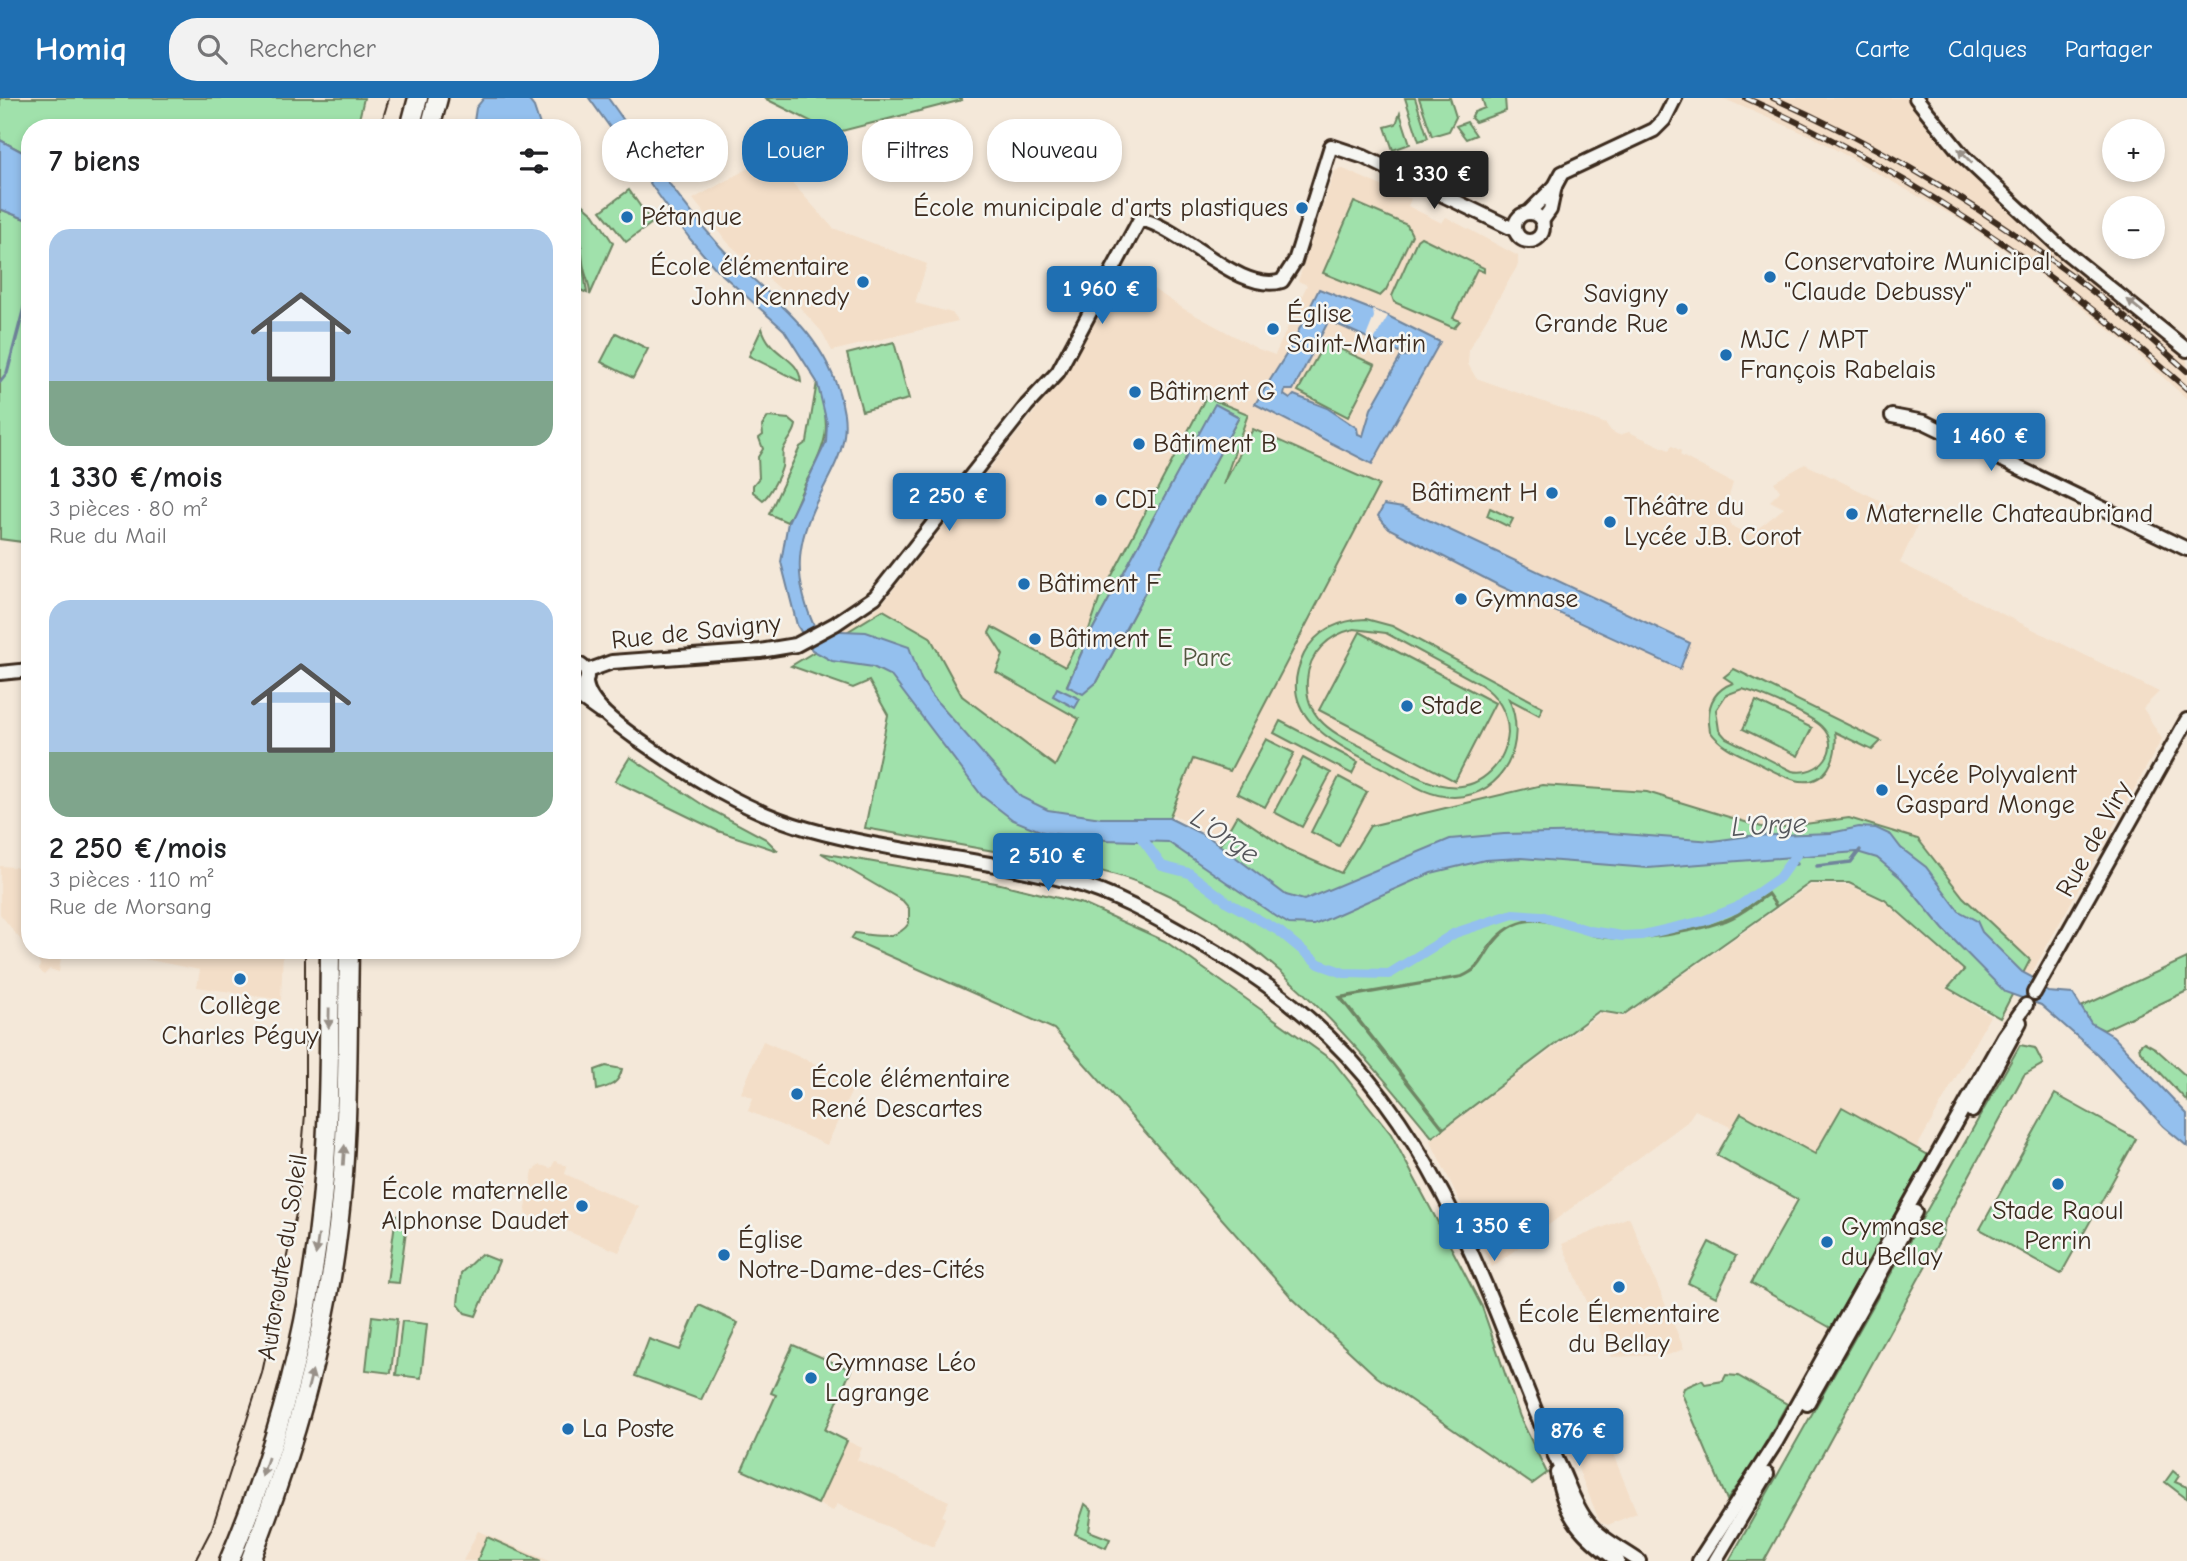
<!DOCTYPE html>
<html lang="fr">
<meta charset="utf-8">
<style>
body{margin:0;font-family:"Comic Neue",sans-serif;background:#f2f2f2;color:#202124;height:100vh;display:flex;flex-direction:column;font-size:26px;white-space:nowrap}
*{box-sizing:border-box;margin:0}
p{font-size:23px;color:#757577}
.icon{flex:none;width:38px;height:38px;fill:none;stroke:currentColor;stroke-width:2;stroke-linecap:round;stroke-linejoin:round}
.map{position:relative;flex:1;overflow:hidden}
.details{position:absolute;left:21px;top:21px;width:560px;height:840px;display:flex;flex-direction:column;background:#fff;border-radius:28px;box-shadow:0 4px 10px #0003}
.details>*{flex:none}
.banner{position:absolute;left:602px;top:21px;width:665px;height:63px;display:flex;gap:14px}
.tools{position:absolute;left:2102px;top:21px;display:grid;gap:14px}
.tools a{display:grid;place-items:center;width:63px;height:63px;border-radius:50%;background:#fff;box-shadow:0 4px 10px #0003;font-size:35px}
.price{position:absolute;translate:-50% -60px;padding:0 16px;border-radius:7px;background:#1f6fb2;color:#fff;font-size:23px;line-height:46px;filter:drop-shadow(0 2px 4px #0008)}
.price::after{content:'';position:absolute;left:50%;top:42px;width:21px;height:16px;margin-left:-10px;background:inherit;clip-path:polygon(0 0,100% 0,50% 100%)}
.price.on{background:#222;color:#fff}
ul{padding:0;list-style:none}
li{display:grid;align-content:center;gap:14px;height:371px;padding:0 28px}
li span{display:grid;place-items:center;height:217px;border-radius:21px;color:#555}
li>.icon{margin-inline-start:auto}
span .icon{width:126px;height:126px;fill:#fffc;stroke-width:1}
li b{font-size:30px}
h2{display:flex;justify-content:space-between;align-items:center;height:84px;padding:0 28px;font-size:30px}
.chip{padding:0 24px;border-radius:28px;background:#fff;box-shadow:0 4px 10px #0003;font-size:24px;line-height:63px}
.chip.on{background:#1f6fb2;color:#fff}
header{display:flex;align-items:center;gap:42px;box-sizing:border-box;height:98px;padding:0 35px;background:#1f6fb2;color:#fff}
header strong{font-size:33px}
nav{display:flex;gap:38px;margin-inline-start:auto;font-size:24px}
.search{width:490px;height:63px;background:#f2f2f2;display:flex;align-items:center;gap:18px;box-sizing:border-box;padding:0 24px;border-radius:28px;color:#757577;font-size:26px}
.map>svg:first-child{display:block}
.built{fill:#f3dec8}
.green{fill:#a0e1ab;stroke:#6e8664;stroke-width:2;fill-rule:evenodd}
.water{fill:#94c0ee;stroke:#70849b;stroke-width:2;fill-rule:evenodd}
.pier{fill:#f4e8d9}
.lines{fill:none;stroke-linecap:round;stroke-linejoin:round}
.stream{stroke:#70849b;stroke-width:3.5}
.canal{stroke:#94c0ee;stroke-width:10}
.tertiary-casing{stroke:#3b2a1e;stroke-width:18}
.secondary-casing{stroke:#3b2a1e;stroke-width:18}
.motorway-casing{stroke:#3b2a1e;stroke-width:23}
.tertiary{stroke:#f6f6f2;stroke-width:12}
.secondary{stroke:#f6f6f2;stroke-width:12}
.motorway{stroke:#f6f6f2;stroke-width:18}
.tram{stroke:#3b2a1e;stroke-width:2}
.rail-casing{stroke:#3b2a1e;stroke-width:6}
.rail{stroke:#f6f6f2;stroke-width:3.5;stroke-dasharray:10;stroke-linecap:butt}
.oneway{fill:#989088}
.poi-dot{fill:#1f6fb2;stroke:#f6f6f2;stroke-width:2.5}
.labels{text-anchor:middle;dominant-baseline:central;stroke-width:5;stroke-linejoin:round;paint-order:stroke}
.poi-label{font-size:26px;fill:#3b2a1e;stroke:#f6f6f2;text-anchor:start}
.street-label{font-size:26px;fill:#3b2a1e;stroke:#f6f6f2}
.park-label{font-size:26px;fill:#545841;stroke:#f6f6f2}
.water-label{font-size:28px;font-style:italic;fill:#56575c;stroke:#f6f6f2}
</style>
<header>
<strong>Homiq</strong>
<div class="search"><svg class="icon" aria-label="search" viewBox="0 0 24 24"><circle cx="10" cy="10" r="6"/><path d="M15 15l6 6"/></svg>Rechercher</div>
<nav><a>Carte</a><a>Calques</a><a>Partager</a></nav>
</header>
<div class="map">
<svg width="2187" height="1463" viewBox="0 0 2187 1463">
<rect width="100%" height="100%" fill="#f4e8d9"/>
<filter id="ink" filterUnits="userSpaceOnUse"><feTurbulence type="fractalNoise" baseFrequency=".0143" numOctaves="2"/><feDisplacementMap in="SourceGraphic" scale="14" xChannelSelector="R" yChannelSelector="G"/><feConvolveMatrix kernelMatrix="1 2 1 2 8 2 1 2 1" color-interpolation-filters="sRGB"/></filter>
<g filter="url(#ink)">
<g class="built">
<path d="M1722,0H1911L2112,197L2187,261V301L2121,241L2031,170L1962,123L1815,40Z"/>
<path d="M769,59L833,130L927,166L915,205L952,215L958,223L832,253L822,234L794,203L729,146L693,101Z"/>
<path d="M1341,70L1411,101L1408,108L1442,125L1446,119L1518,158V167L1469,251L1468,266L1476,280L1606,326L1611,333L1619,337L1629,334L1669,352L1672,348L1681,353L1680,357L1733,385L1727,405L1731,428L1750,437L1784,410L1770,403L1780,393L1774,384L1805,366L1920,422L1900,465L2159,594L2143,610L2162,641L2024,889L1892,754L1316,795L1170,715L1101,720L888,555L840,533L871,516L885,502L1067,273L1123,171L1184,211L1258,251L1275,257L1307,187L1298,183L1334,74Z"/>
<path d="M0,768L30,770V852H62L59,874L50,871L44,877L39,871L40,866L0,816Z"/>
<path d="M1811,787H1849L1884,803L1962,872L1946,890L1990,918L1916,1051L1842,1009L1815,1057L1741,1015L1732,1030L1695,1012L1687,1024L1492,1169L1430,1042L1601,915L1623,919Z"/>
<path d="M99,852H283L281,902L197,889L200,872Z"/>
<path d="M763,943L845,979L848,974L858,979L827,1047L748,1013L753,1000L741,995Z"/>
<path d="M555,1063L567,1068L565,1076L639,1109L619,1154L525,1116L533,1072L540,1067L551,1070Z"/>
<path d="M1629,1119L1684,1251L1668,1257L1611,1259L1562,1146Z"/>
<path d="M1593,1322L1598,1336L1604,1334L1637,1415L1608,1427L1600,1424L1569,1349L1585,1342L1579,1328Z"/>
<path d="M847,1343L862,1350L857,1362L949,1403L942,1418L945,1420L933,1449L837,1406L833,1413L818,1406Z"/>
<path d="M478,1433L549,1463H463Z"/>
</g>
<g class="green">
<path d="M0,0H364L357,30H30V58L0,42Z"/>
<path d="M764,0H961L962,2L834,35Z"/>
<path d="M1405,0H1415L1428,40L1419,43Z"/>
<path d="M1419,0H1450L1456,19L1449,33L1432,38Z"/>
<path d="M1482,0H1505L1506,13L1475,24L1471,20L1474,14L1485,10Z"/>
<path d="M1400,15L1410,46L1393,52L1385,29L1396,26Z"/>
<path d="M1467,24L1476,37L1466,41L1456,28Z"/>
<path d="M629,92L652,125L626,144L601,113Z"/>
<path d="M579,103L594,116L613,145L590,197C590,184 584,176 583,164C580,144 582,123 579,103Z"/>
<path d="M1354,104L1407,127L1412,137L1386,192L1380,198L1323,175Z"/>
<path d="M0,111L30,123V445L0,441Z"/>
<path d="M572,129L579,139L587,195L572,188Z"/>
<path d="M1421,139L1484,170V174L1477,171L1453,220L1460,223L1454,230L1394,204L1392,198L1417,142Z"/>
<path d="M762,230C770,259 799,258 801,284L749,258Z"/>
<path d="M616,235L648,251L633,280L601,264Z"/>
<path d="M894,244L909,301L862,313L847,256Z"/>
<path d="M1325,244L1375,267L1348,319L1298,293Z"/>
<path d="M817,284C832,327 828,345 806,384C799,397 795,413 787,424L769,416L800,349L807,344Z"/>
<path d="M1206,299L1248,316L1223,387L1253,331L1379,387L1230,673L1193,661L1169,720L1220,747L1237,717L1289,752L1341,775L1370,728L1542,687L1647,694L1768,731L1849,720L1918,741L1963,799L2030,862L2000,920L1948,890L1964,872L1885,802L1849,785H1810L1777,808L1768,795C1755,803 1741,816 1727,821C1680,839 1624,843 1576,831C1613,851 1687,836 1726,823C1741,818 1755,805 1768,797L1776,809L1623,917L1599,913L1444,1030L1342,900L1462,879C1482,870 1480,865 1492,848C1516,814 1542,821 1575,831C1546,815 1513,818 1491,846C1479,862 1481,869 1462,878L1339,899L1443,1031L1432,1039C1353,943 1260,830 1140,785C1100,770 1057,764 1016,757C965,748 915,739 865,730L888,617L869,583L853,590L791,568L883,512L930,539L962,598L1055,668L1079,621L996,574L1003,557L989,535L992,529L1065,569L1074,552L1084,546L1099,502ZM1215,307L1239,319L1097,584L1085,592L1067,587L1088,540Z"/>
<path d="M768,319L789,321L796,327C794,338 787,342 783,352C782,357 783,364 782,369C780,377 769,398 763,402L753,394V387L759,380L758,359L763,351L759,340L763,337L762,328Z"/>
<path d="M1490,410L1513,421L1509,429L1487,418Z"/>
<path d="M1366,521L1392,528L1543,609L1539,617L1509,601C1528,644 1505,698 1454,699C1428,699 1406,683 1384,671C1340,648 1272,620 1304,556C1316,532 1340,522 1366,521ZM1354,531L1386,535L1480,586C1497,597 1508,614 1508,635C1507,649 1501,663 1491,673C1455,709 1409,674 1374,655C1356,645 1333,637 1320,622C1310,611 1306,596 1307,582C1309,555 1328,537 1354,531Z"/>
<path d="M1360,534L1495,605L1455,683L1319,612Z"/>
<path d="M1734,571L1881,643L1872,652L1835,634C1839,659 1826,690 1795,682C1781,678 1767,670 1754,663C1737,655 1721,649 1710,633C1706,611 1712,593 1733,585L1724,579ZM1742,591C1759,595 1808,616 1821,628C1844,650 1819,679 1792,673L1726,640L1719,632L1716,612L1726,597Z"/>
<path d="M1756,603L1812,630L1798,658L1743,631Z"/>
<path d="M1280,623L1358,664L1352,676L1274,635Z"/>
<path d="M1266,641L1294,655L1265,709L1237,695Z"/>
<path d="M630,659L706,709L766,741L778,753L718,733L615,683Z"/>
<path d="M1303,660L1331,675L1302,729L1274,714Z"/>
<path d="M1339,679L1367,694L1339,748L1311,734Z"/>
<path d="M821,755L996,785L1083,806L1165,843L1333,963L1391,1036L1442,1132L1482,1209L1520,1319L1547,1375L1532,1386L1377,1279L1292,1200L1054,931L851,841L855,835C874,837 897,844 909,825V810L903,803Z"/>
<path d="M2187,860V893L2104,932L2091,926L2081,909Z"/>
<path d="M2144,944L2155,950L2187,979V1003L2140,953L2139,948Z"/>
<path d="M2020,947L2035,950L2043,966L2024,977L1945,1122L1942,1138L1764,1463H1729Z"/>
<path d="M606,968L622,971C619,986 610,988 597,992L595,972Z"/>
<path d="M2055,996L2136,1041L2061,1176L1980,1131Z"/>
<path d="M1842,1009L1928,1057L1831,1230L1751,1185L1798,1102L1717,1057L1741,1015L1815,1056Z"/>
<path d="M396,1117L408,1118L399,1185L387,1184Z"/>
<path d="M1709,1144L1736,1158L1716,1199L1688,1185Z"/>
<path d="M481,1156L499,1163L476,1218L465,1215L458,1206L461,1175Z"/>
<path d="M699,1207L738,1225L701,1302L635,1278L649,1241L680,1252Z"/>
<path d="M372,1218L397,1221L391,1275L366,1272Z"/>
<path d="M402,1223L427,1226L421,1280L396,1277Z"/>
<path d="M793,1247L851,1272L825,1332L847,1343L818,1406L742,1372L776,1297L771,1295Z"/>
<path d="M1726,1277L1738,1278L1787,1306L1753,1367L1727,1402L1682,1296L1684,1290L1702,1282L1705,1286L1723,1283Z"/>
<path d="M2173,1373L2179,1378L2175,1384L2187,1389V1401L2165,1384Z"/>
<path d="M1085,1406L1092,1412L1089,1433L1110,1441L1106,1450L1075,1436Z"/>
<path d="M487,1439L541,1463H477Z"/>
</g>
<g class="water">
<path d="M484,0H527L534,9L541,30H473L476,10Z"/>
<path d="M589,0H608C643,49 677,100 717,145C768,202 830,232 844,316C848,345 836,366 823,391C796,440 791,480 816,532L866,534L909,549L921,581L932,598L1021,699L1048,712L1101,720H1169L1210,740L1286,797L1304,802L1450,741L1504,736L1597,734L1713,743L1749,738L1831,735L1859,729L1876,730L1891,737L1901,750L1926,769L1959,813L1977,823L1982,834L2022,874L2041,884L2038,888L2048,894L2073,896L2091,925L2113,938L2187,1016V1048L2163,1028L2097,956L2041,907L2005,894L1943,831L1901,780L1877,760L1857,754L1648,770L1521,760L1485,762L1431,775L1314,827L1289,826L1277,819L1168,744L1106,742L1045,735L1013,722L982,698L891,578L873,569L832,563L812,552L797,527L781,464L788,424L826,344L827,325L817,284L784,232L716,171L690,141Z"/>
<path d="M0,42L30,58V123L0,111Z"/>
<path d="M1319,191L1388,218L1440,244L1372,366L1255,306L1289,252ZM1326,216L1332,217V224L1399,254L1405,249L1410,252L1408,258H1401L1371,311L1363,338L1358,336L1357,330L1327,310L1294,297L1290,301L1284,297L1285,292H1293L1327,226L1323,222Z"/>
<path d="M1215,306L1239,319L1097,584L1083,596L1067,588L1088,540Z"/>
<path d="M1384,407L1403,410L1690,545L1680,571L1496,486L1388,430L1378,418Z"/>
<path d="M1057,590L1080,601L1075,610L1053,598Z"/>
</g>
<path class="pier" d="M1373,212L1388,218L1374,242L1366,239L1374,219Z"/>
<g class="lines">
<g class="stream">
<path d="M0,284L7,275L30,187"/>
<path d="M1791,766H1797"/>
<path d="M1817,768L1851,764L1860,752"/>
</g>
<path class="canal" d="M1138,735L1162,768L1189,775L1229,805L1279,833L1319,866L1344,875L1389,876L1455,835L1513,816L1541,818L1590,833L1622,838L1642,837L1703,823L1736,810L1779,780L1798,754"/>
<g class="tertiary-casing">
<g id="tertiary">
<path d="M1916,0L1963,58L2062,151L2187,252"/>
<circle cx="1529" cy="129" r="14"/>
<path d="M1528,115L1555,88L1562,75L1654,32L1664,22L1675,0"/>
<path d="M1542,123L1550,112L1555,88"/>
<path d="M1892,318L1924,324L2187,451"/>
<path d="M587,573L612,564L760,553L796,547L835,526L875,499L1027,307L1058,274L1140,121C1182,130 1241,197 1282,183L1295,163L1331,48L1364,59L1515,132"/>
<path d="M2034,895L2187,622"/>
<path d="M1972,1013L2020,924"/>
<path d="M1807,1306L1915,1114"/>
<path d="M1699,1463L1776,1344L2004,938L2026,907"/>
<path d="M1715,1463L1767,1376"/>
</g>
</g>
<g class="secondary-casing">
<g id="secondary">
<path d="M572,565C586,565 592,579 582,589"/>
<path d="M0,575L30,572"/>
<path d="M586,585C589,608 622,630 640,643C692,679 747,714 808,731C893,755 983,760 1068,783C1117,796 1163,824 1207,849C1361,937 1428,1047 1494,1208C1516,1262 1535,1317 1561,1371C1569,1388 1575,1408 1587,1423C1599,1440 1622,1451 1639,1463"/>
<path d="M572,594L600,614"/>
<path d="M1557,1375C1565,1420 1583,1438 1618,1463"/>
</g>
</g>
<g class="motorway-casing">
<g id="motorway">
<path d="M410,30L418,0"/>
<path d="M430,30L438,0"/>
<path d="M229,1463C278,1348 310,1227 322,1103C330,1020 329,936 330,852"/>
<path d="M250,1463C292,1355 325,1245 338,1129C349,1037 347,945 349,852"/>
</g>
</g>
<use href="#tertiary" class="tertiary"/>
<use href="#secondary" class="secondary"/>
<use href="#motorway" class="motorway"/>
<g class="tram">
<path d="M380,30L389,0"/>
<path d="M195,1463L212,1430L262,1275L297,1111L305,1016V852"/>
</g>
<g class="rail-casing">
<g id="rail">
<path d="M1746,0C1909,73 2054,172 2187,291"/>
<path d="M1773,0C1925,68 2064,161 2187,273"/>
</g>
</g>
<use href="#rail" class="rail"/>
</g>
<defs><path id="oneway-solid" d="M-6-.8H1V-3.2L6.5 0L1 3.2V.8H-6Z" transform="scale(1.75)"/></defs>
<g class="oneway">
<use href="#oneway-solid" transform="translate(1965 58) rotate(-134)"/>
<use href="#oneway-solid" transform="translate(2135 208) rotate(-141)"/>
<use href="#oneway-solid" transform="translate(329 920) rotate(91)"/>
<use href="#oneway-solid" transform="translate(344 1057) rotate(-86)"/>
<use href="#oneway-solid" transform="translate(317 1147) rotate(98)"/>
<use href="#oneway-solid" transform="translate(310 1282) rotate(-76)"/>
<use href="#oneway-solid" transform="translate(265 1369) rotate(108)"/>
</g>
</g>
<g class="poi-dot">
<circle cx="1302" cy="110" r="7"/>
<circle cx="627" cy="119" r="7"/>
<circle cx="1770" cy="179" r="7"/>
<circle cx="863" cy="184" r="7"/>
<circle cx="1682" cy="211" r="7"/>
<circle cx="1273" cy="231" r="7"/>
<circle cx="1726" cy="257" r="7"/>
<circle cx="1135" cy="294" r="7"/>
<circle cx="1139" cy="346" r="7"/>
<circle cx="1552" cy="395" r="7"/>
<circle cx="1101" cy="402" r="7"/>
<circle cx="1852" cy="416" r="7"/>
<circle cx="1610" cy="424" r="7"/>
<circle cx="1024" cy="486" r="7"/>
<circle cx="1461" cy="501" r="7"/>
<circle cx="1035" cy="541" r="7"/>
<circle cx="1407" cy="608" r="7"/>
<circle cx="1882" cy="692" r="7"/>
<circle cx="240" cy="881" r="7"/>
<circle cx="797" cy="996" r="7"/>
<circle cx="2058" cy="1086" r="7"/>
<circle cx="582" cy="1108" r="7"/>
<circle cx="1827" cy="1144" r="7"/>
<circle cx="724" cy="1157" r="7"/>
<circle cx="1619" cy="1189" r="7"/>
<circle cx="811" cy="1280" r="7"/>
<circle cx="568" cy="1331" r="7"/>
</g>
<g class="labels">
<g class="poi-label">
<text x="1288" y="110" text-anchor="end">École municipale d'arts plastiques</text>
<text x="641" y="119">Pétanque</text>
<text x="1784" y="164">Conservatoire Municipal<tspan x="1784" dy="30">"Claude Debussy"</tspan></text>
<text x="849" y="169" text-anchor="end">École élémentaire<tspan x="849" dy="30">John Kennedy</tspan></text>
<text x="1668" y="196" text-anchor="end">Savigny<tspan x="1668" dy="30">Grande Rue</tspan></text>
<text x="1287" y="216">Église<tspan x="1287" dy="30">Saint-Martin</tspan></text>
<text x="1740" y="242">MJC / MPT<tspan x="1740" dy="30">François Rabelais</tspan></text>
<text x="1149" y="294">Bâtiment G</text>
<text x="1153" y="346">Bâtiment B</text>
<text x="1538" y="395" text-anchor="end">Bâtiment H</text>
<text x="1115" y="402">CDI</text>
<text x="1624" y="409">Théâtre du<tspan x="1624" dy="30">Lycée J.B. Corot</tspan></text>
<text x="1866" y="416">Maternelle Chateaubriand</text>
<text x="1038" y="486">Bâtiment F</text>
<text x="1475" y="501">Gymnase</text>
<text x="1049" y="541">Bâtiment E</text>
<text x="1421" y="608">Stade</text>
<text x="1896" y="677">Lycée Polyvalent<tspan x="1896" dy="30">Gaspard Monge</tspan></text>
<text x="240" y="908" text-anchor="middle">Collège<tspan x="240" dy="30">Charles Péguy</tspan></text>
<text x="811" y="981">École élémentaire<tspan x="811" dy="30">René Descartes</tspan></text>
<text x="568" y="1093" text-anchor="end">École maternelle<tspan x="568" dy="30">Alphonse Daudet</tspan></text>
<text x="2058" y="1113" text-anchor="middle">Stade Raoul<tspan x="2058" dy="30">Perrin</tspan></text>
<text x="1841" y="1129">Gymnase<tspan x="1841" dy="30">du Bellay</tspan></text>
<text x="738" y="1142">Église<tspan x="738" dy="30">Notre-Dame-des-Cités</tspan></text>
<text x="1619" y="1216" text-anchor="middle">École Élementaire<tspan x="1619" dy="30">du Bellay</tspan></text>
<text x="825" y="1265">Gymnase Léo<tspan x="825" dy="30">Lagrange</tspan></text>
<text x="582" y="1331">La Poste</text>
</g>
<g class="street-label">
<text transform="translate(696 534) rotate(-6)">Rue de Savigny</text>
<text transform="translate(2094 741) rotate(-61)">Rue de Viry</text>
<text transform="translate(283 1159) rotate(-81)">Autoroute du Soleil</text>
</g>
<g class="park-label">
<text x="1207" y="560">Parc</text>
</g>
<g class="water-label">
<text transform="translate(1769 727) rotate(-3)">L'Orge</text>
<text transform="translate(1225 738) rotate(34)">L'Orge</text>
</g>
</g>
</svg>
<div class="tools">
<a>+</a>
<a>−</a>
</div>
<b class="price on" style="left:1434px;top:113px">1 330 €</b>
<b class="price" style="left:1102px;top:228px">1 960 €</b>
<b class="price" style="left:1991px;top:375px">1 460 €</b>
<b class="price" style="left:949px;top:435px">2 250 €</b>
<b class="price" style="left:1048px;top:795px">2 510 €</b>
<b class="price" style="left:1494px;top:1165px">1 350 €</b>
<b class="price" style="left:1579px;top:1370px">876 €</b>
<div class="banner">
<a class="chip">Acheter</a>
<a class="chip on">Louer</a>
<a class="chip">Filtres</a>
<a class="chip">Nouveau</a>
</div>
<section class="details">
<h2>7 biens<svg class="icon" aria-label="filters" viewBox="0 0 24 24"><path d="M4 7h16M4 17h16"/><circle cx="9" cy="7" r="2"/><circle cx="15" cy="17" r="2"/></svg></h2>
<ul>
<li><span style="background:linear-gradient(#a9c7e8 70%,#7fa58c 0)"><svg class="icon" aria-label="home" viewBox="0 0 24 24"><path d="M3 11l9-7 9 7M6 9v11h12V9"/></svg></span><div><b>1 330 €/mois</b><p>3 pièces · 80 m²</p><p>Rue du Mail</p></div></li>
<li><span style="background:linear-gradient(#a9c7e8 70%,#7fa58c 0)"><svg class="icon" aria-label="home" viewBox="0 0 24 24"><path d="M3 11l9-7 9 7M6 9v11h12V9"/></svg></span><div><b>2 250 €/mois</b><p>3 pièces · 110 m²</p><p>Rue de Morsang</p></div></li>
</ul>
</section>
</div>
